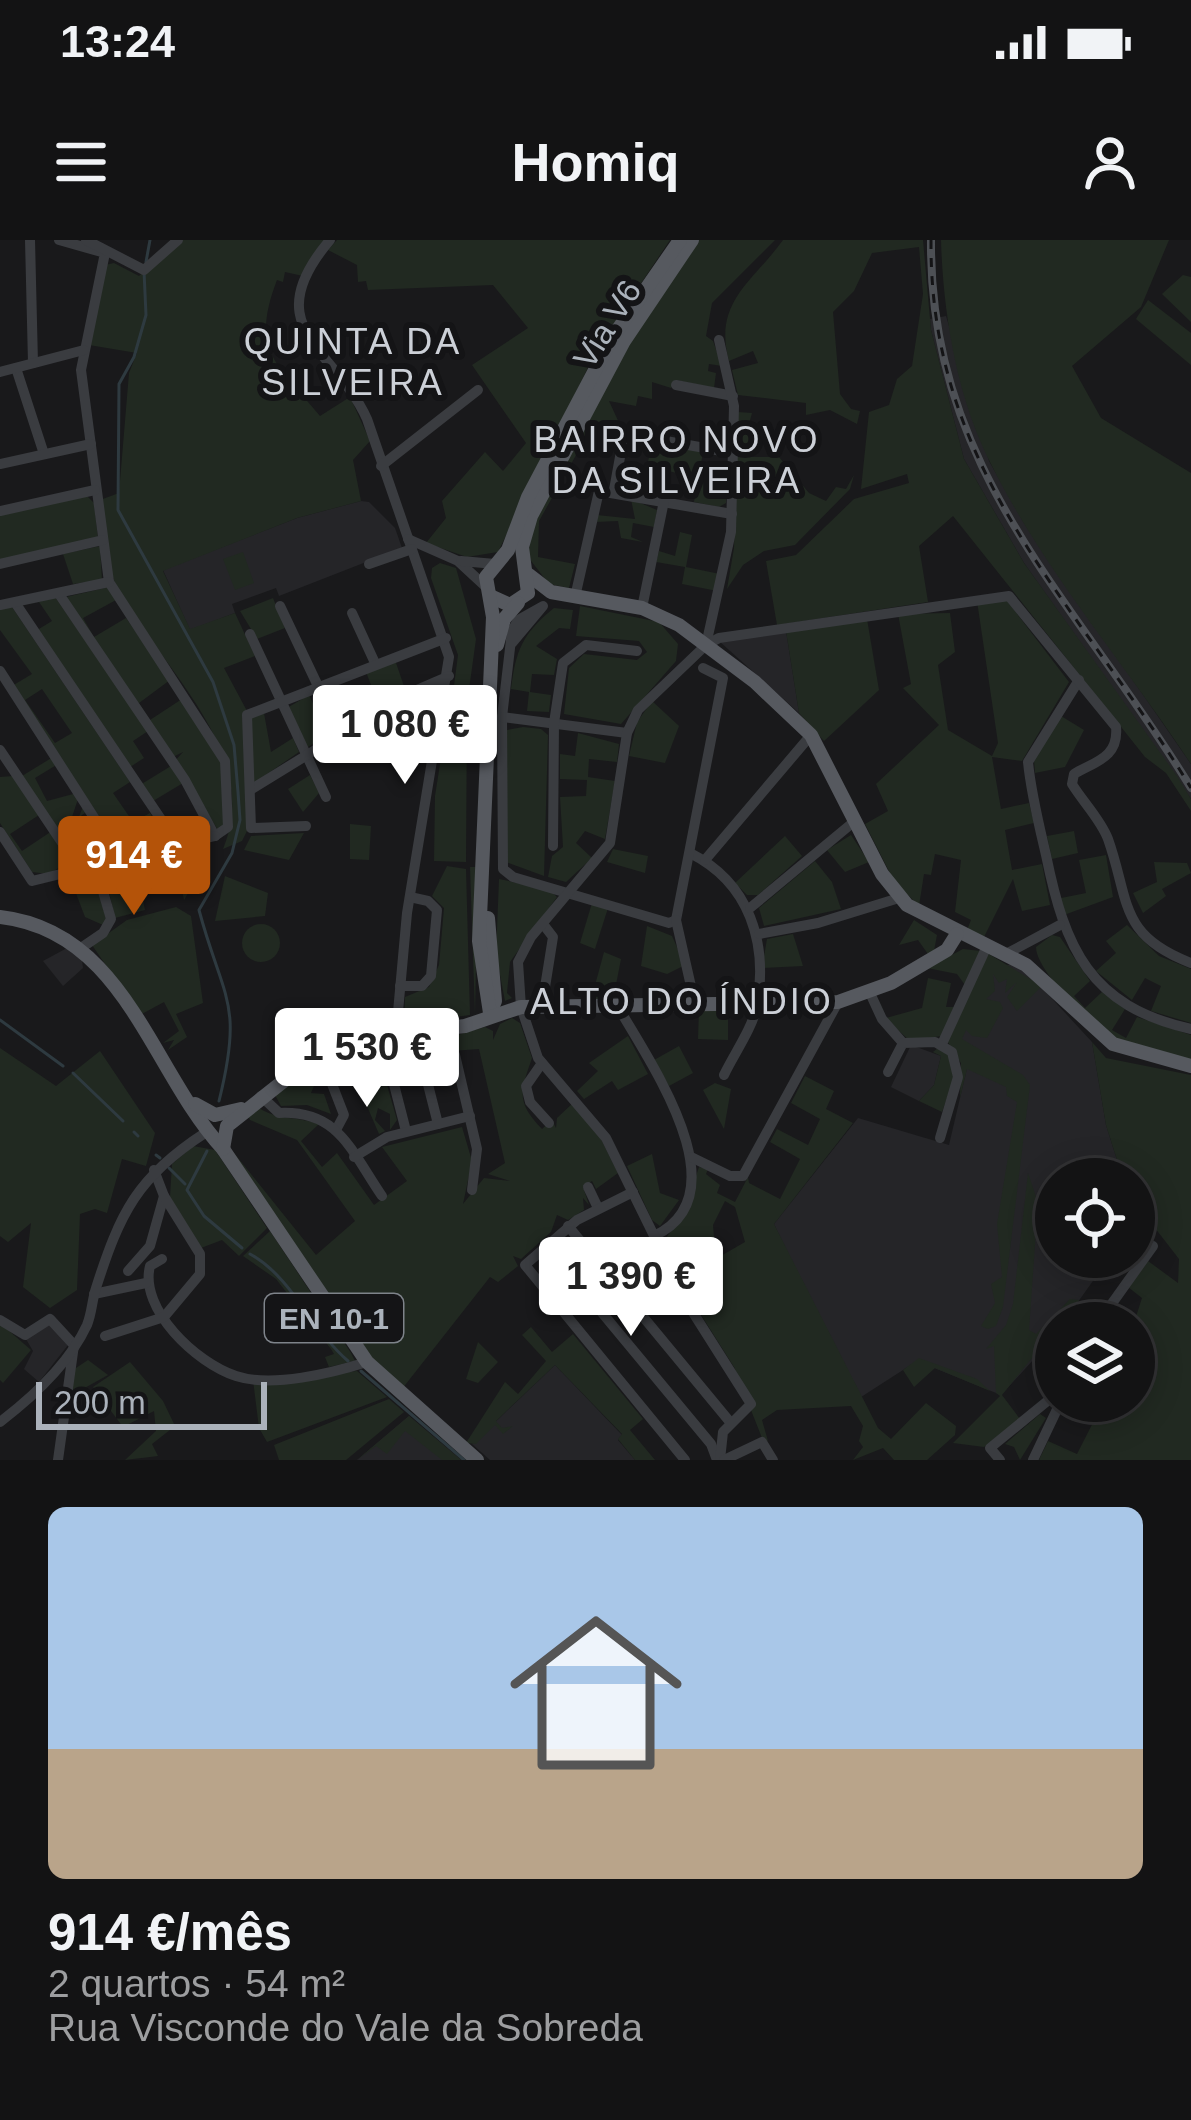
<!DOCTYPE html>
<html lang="pt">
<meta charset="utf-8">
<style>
body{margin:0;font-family:Arial,sans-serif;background:#1c1c1d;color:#f1f3f6;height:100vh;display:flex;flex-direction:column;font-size:45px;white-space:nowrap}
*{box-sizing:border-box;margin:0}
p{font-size:39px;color:#9d9ea0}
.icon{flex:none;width:66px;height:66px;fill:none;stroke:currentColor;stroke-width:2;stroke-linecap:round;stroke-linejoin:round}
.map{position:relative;height:1220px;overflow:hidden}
.panel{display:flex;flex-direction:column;background:#131314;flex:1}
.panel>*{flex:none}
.buttons{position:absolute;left:1035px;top:918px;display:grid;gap:24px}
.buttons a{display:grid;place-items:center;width:120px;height:120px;border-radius:50%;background:#131314;box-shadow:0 6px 30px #0003,0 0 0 3px #323234;font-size:60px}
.scale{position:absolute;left:36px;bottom:30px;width:231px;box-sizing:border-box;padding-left:12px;border:6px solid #abb2bb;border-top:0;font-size:33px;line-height:42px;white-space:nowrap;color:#abb2bb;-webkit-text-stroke:9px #141416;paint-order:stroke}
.price{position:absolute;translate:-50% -102px;padding:0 27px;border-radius:12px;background:#fff;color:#222;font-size:39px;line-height:78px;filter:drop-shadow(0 3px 6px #0008)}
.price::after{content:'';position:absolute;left:50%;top:72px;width:36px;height:27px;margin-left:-18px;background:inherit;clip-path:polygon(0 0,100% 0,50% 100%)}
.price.on{background:#b45309;color:#fff}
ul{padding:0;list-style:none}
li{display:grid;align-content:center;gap:24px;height:636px;padding:0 48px}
li span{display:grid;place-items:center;height:372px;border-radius:18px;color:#555}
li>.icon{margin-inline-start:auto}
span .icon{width:216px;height:216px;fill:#fffc;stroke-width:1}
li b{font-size:51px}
.status{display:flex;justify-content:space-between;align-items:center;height:84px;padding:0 60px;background:#131314;direction:ltr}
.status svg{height:33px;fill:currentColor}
header{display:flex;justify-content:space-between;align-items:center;height:156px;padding:0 48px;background:#131314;font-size:54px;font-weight:700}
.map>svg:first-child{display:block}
.built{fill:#252528}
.green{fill:#212921;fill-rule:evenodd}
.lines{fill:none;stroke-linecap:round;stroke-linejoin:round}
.stream{stroke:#2e3a40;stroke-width:3}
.minor{stroke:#3a3c40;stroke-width:10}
.major{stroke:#56595f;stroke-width:14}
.rail-casing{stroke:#4d5055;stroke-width:8}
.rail{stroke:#141416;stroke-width:3;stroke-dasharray:9;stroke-linecap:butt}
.labels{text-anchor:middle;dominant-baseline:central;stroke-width:12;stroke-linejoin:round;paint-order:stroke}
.shield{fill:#141416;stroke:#7e838a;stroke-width:3}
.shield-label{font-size:30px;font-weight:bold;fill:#abb2bb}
.street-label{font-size:33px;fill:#abb2bb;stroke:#141416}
.neighbourhood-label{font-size:36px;letter-spacing:3px;fill:#ccd0d7;stroke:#141416}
</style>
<div class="status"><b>13:24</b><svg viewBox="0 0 49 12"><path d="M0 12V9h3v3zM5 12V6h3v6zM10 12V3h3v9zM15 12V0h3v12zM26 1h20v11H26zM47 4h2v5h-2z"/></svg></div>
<header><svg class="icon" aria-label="menu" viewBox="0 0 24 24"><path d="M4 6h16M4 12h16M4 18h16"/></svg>Homiq<svg class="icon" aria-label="person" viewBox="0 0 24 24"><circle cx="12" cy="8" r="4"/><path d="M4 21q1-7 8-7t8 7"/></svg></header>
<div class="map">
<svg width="1191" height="1220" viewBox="0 0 1191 1220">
<rect width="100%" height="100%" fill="#19191b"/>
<g class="built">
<path d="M946,76L989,221L1024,283L1191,524V559L1024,323L964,219L931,90L930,79Z"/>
<path d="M361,261L369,262L395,288L402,308L279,356L276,348L232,364L235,373L190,390L163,330L297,278Z"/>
<path d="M786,391L799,473L719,401Z"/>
<path d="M67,708L82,720L83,728L63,746L43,721Z"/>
<path d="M1011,724L1032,737L1092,802L1106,885L1123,939H1056V1017H1110L1063,1083H1056L1046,1106L1001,1155L917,1121L858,1159L774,984L858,878L949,905L967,828L954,804L983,732Z"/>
<path d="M911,805L941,816L934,845L919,861L891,847Z"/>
<path d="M50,1083L68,1105L39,1142L24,1129L33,1111L26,1099Z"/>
<path d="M555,1125L622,1195L618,1200L635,1220H490L472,1204Z"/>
<path d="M409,1176L461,1220H357Z"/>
</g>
<g class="green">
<path d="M181,0H325L303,36L285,32L283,42L277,40C250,111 276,123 320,176L350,157L370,201L353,220L361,261L297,278L163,331L190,389L235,373L255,416L224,428L247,471V591L242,601L223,609C264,510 156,425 115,343C104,320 104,285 100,260L119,253L129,133L137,113L89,105L105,25L114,23L139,36Z"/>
<path d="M337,0H670L597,109L498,312L467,317L426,303L446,278L442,261L485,212L503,231L526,203L472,125L528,88L493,45L368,50L366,41L358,42L357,25L328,10Z"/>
<path d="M699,0H775L712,63L706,96L713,101L722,126L709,124L708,131L716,133L714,148L676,140L671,148L652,142V159L638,156L636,166L609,161L621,187L619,197L589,192L539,281L538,317L575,324L569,348L549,344L528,317L532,287L629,103Z"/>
<path d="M783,0H923L931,90L964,219L1024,323L1177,536L1191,559V571L1166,533L1145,517L953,276L919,306L928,362L777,385L766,321L796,315L854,259L909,243L907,234L861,249L869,172L889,165L897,139L912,126L923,54L919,7L872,13L854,51L833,72L840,154L851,169L860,171L857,184L830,170L806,175V163L738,155L732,130L758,123L753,111L729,121C713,62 752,43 783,0Z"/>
<path d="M941,0H1169L1141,67L1072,126L1101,178L1191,233V524C1126,425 1044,331 991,224C957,158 943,74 941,0Z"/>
<path d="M1183,35L1191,37V82L1162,54Z"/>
<path d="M1148,60L1191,93V125L1136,79Z"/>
<path d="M738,172L752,173L746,195L753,188L762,190L758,201L749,202L755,212L737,210Z"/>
<path d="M652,202L703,212L700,229L727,235L726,263L719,267L694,262L698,237L647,227Z"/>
<path d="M737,217H779L809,253L826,261L836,247L846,249L854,235L850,249L795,305L764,311L743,325L727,349L734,308Z"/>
<path d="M87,256L94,263L98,298L0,321V274Z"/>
<path d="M631,259L657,270L654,287L633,283L631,297L643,302L621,298L618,281L595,282L597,275L635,279Z"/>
<path d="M680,292L692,295L686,327L720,334L717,351L682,344L685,327L656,322L659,311L675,316Z"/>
<path d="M100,306L102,340L73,344L63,314Z"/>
<path d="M243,312L254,343L235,350L223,319Z"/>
<path d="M440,323L456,328L476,399L467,464L459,461L450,476L458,415L431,338L432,328Z"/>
<path d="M109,347L116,360L83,378L94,397L126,378L170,440L139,463L150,480L182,459L222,521L226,584L218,590L175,521L183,512L173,517L66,357Z"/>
<path d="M55,357L148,491L133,501L144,518L130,527L34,392L52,381L39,362L22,367Z"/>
<path d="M273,358L285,388L257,399L240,371Z"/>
<path d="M1005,358L1069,442L1022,521L992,517L1001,569L1029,563L1034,583L1005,590L1012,630L1042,624L1050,665L1022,671L1013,639L984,697L967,690L971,680L955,672L961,620L935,614L931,635L924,634L919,666L894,641L865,584L888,571L876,544L939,485L903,448L911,444L898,374L950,373L955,412L938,425L948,490L992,516L998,503L977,361Z"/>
<path d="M580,366L659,382L678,404L676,421L621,484L564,474L569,428L584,414L637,420L647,412L639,401L576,396Z"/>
<path d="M12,367L130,542L113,553L133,582L150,573L168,603L128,613L121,609L12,446L32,434L0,390V368ZM42,449L72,493L55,503L25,460Z"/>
<path d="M554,368L573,370L570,389L559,388L536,406L557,419L554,435L532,434L530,452L551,455L549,472L527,471L529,452L511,449C516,410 522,394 554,368Z"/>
<path d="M867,379L879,450L824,501L799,473L786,391Z"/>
<path d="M395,420L405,449L377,460L366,432Z"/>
<path d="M7,446L80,553L64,601L22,536L53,517ZM58,524L77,553L47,561L35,538Z"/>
<path d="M309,455L327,493L307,508L287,468Z"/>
<path d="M652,461L679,486L665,523L629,516L637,482Z"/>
<path d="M467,471L466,622L434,621L435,556L446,486L465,482L461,475Z"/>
<path d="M264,473L271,512L293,498L299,512L254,543L250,479Z"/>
<path d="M1061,476L1084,490L1065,527L1035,533L1034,520Z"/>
<path d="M523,487L541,489L548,495L544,636L506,622L507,490Z"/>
<path d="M578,493L619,504L617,522L589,519L588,537L615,541L605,599L585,591L576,603L592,618L566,642L548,637L552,616L563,607L560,557L586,556L587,540L560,539V514L575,516Z"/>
<path d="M171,526L183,543L153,561L140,545Z"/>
<path d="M310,535L319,553L303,572L288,549Z"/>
<path d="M13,536L39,575L10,594L22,611L52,591L70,622L48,634L32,632L0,583V537Z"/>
<path d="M84,564L90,569L73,582L84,599L101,588L113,615L84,624L68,605Z"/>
<path d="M350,584L371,586L369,620L350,619Z"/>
<path d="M1074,591L1078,613L1052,619L1047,596Z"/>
<path d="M304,593L289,620L244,610L251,596Z"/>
<path d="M851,595L869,622L845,632L827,610Z"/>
<path d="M785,596L802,616L758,655H747L735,643Z"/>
<path d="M198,604L208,620L184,660L174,610Z"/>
<path d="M613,609L648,616L645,633L607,622Z"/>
<path d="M1106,615L1113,657L1064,675L1061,658L1086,653L1079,620Z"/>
<path d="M147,617L152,641L140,645L145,670L115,678L103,626Z"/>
<path d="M815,621L832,642L841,669L764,686L759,668Z"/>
<path d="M1154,622L1187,623L1191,633L1162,649L1166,656L1143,673L1133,653L1157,642Z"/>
<path d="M447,626L466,629L470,775L411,783L404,778L405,757L429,747L439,725L444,668L432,656Z"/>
<path d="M470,627H478L475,775Z"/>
<path d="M86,631L94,635L106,679L103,685L85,677L69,635Z"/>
<path d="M225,636L268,653L265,676L215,681Z"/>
<path d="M499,639L550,650L557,657L510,722L507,753L512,758L505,761L496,714Z"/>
<path d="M592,663L608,668L595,709L580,703Z"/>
<path d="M176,667L191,676L203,763L176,774L187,797L168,810L174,800L163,803L179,791L164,762L140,775L92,705L127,680Z"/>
<path d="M914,680L937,695L934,711L928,714L918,700L899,705Z"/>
<circle cx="261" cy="703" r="19"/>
<path d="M1127,685L1159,716L1191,729V783L1151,771L1161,746L1145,738L1132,760L1096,731L1116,713L1106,701Z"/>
<path d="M647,686L672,696L685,725L667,734L641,726Z"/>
<path d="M793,694L803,726L762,728L767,699Z"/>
<path d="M1052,695L1060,697L1090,741L1074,756L1085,768L1102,752L1125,769L1112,790L1126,798L1137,777L1191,795V820C1170,814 1146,811 1125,803C1100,793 1036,733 1036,707Z"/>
<path d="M963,709L981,711L965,745L957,734L927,728Z"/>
<path d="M604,712L621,719L613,760H591Z"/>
<path d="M987,713L1042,746L1017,771L1007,757L1017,742L1005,753L1007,739L999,743L993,734L995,751L986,759L1000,762L1003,768L987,798L972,796L966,790L962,799L1023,835L1030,845L1003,1067L996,1086L988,1089L981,1086L995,1063L991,1044L1002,1037L997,984L1017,862L1007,856L1006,847L967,829L960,858L961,823L947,801Z"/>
<path d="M928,738L951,743L946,767H954L943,796L909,800L886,779L879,756L886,778L922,768Z"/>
<path d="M699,769H728V800L698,799Z"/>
<path d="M512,778L520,783L532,818C521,851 515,861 542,889L552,880L556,888L557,878L574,862L597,891L618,933L596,949L592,941L583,947L589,965L583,958L584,970L568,980L557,975L551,992L521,1019L513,1016L518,1026L498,1042L490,1037L402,1149L375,1123L230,908L316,1015L355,981L297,900L250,880L248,875L259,868C279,881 296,876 319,884L301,901L322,927L337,913L374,965L407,941L382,907L462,887L472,921L463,964L484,938L510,941L488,934L505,923L479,809L411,814L314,846L311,853L324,854L331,874L307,865L281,866L275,855L302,834L400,799L371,820L404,799L457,795L485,787L493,791V800L500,784Z"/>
<path d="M628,796L648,834L618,850L612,841L584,859L577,851L598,831L589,823Z"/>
<path d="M1092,802L1106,818L1191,835V1220H1039L1048,1201L1077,1214L1104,1161H1134V1083L1142,1058L1128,1047L1148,1021L1178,1043L1179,1019L1155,988L1142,997L1138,981L1134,984V939H1123L1106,885Z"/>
<path d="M679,806L693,833L669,846L654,820Z"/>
<path d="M0,808L56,846L100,811L155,893L146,926L122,919L107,973L95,969L80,974L77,1050L50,1068L23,1047L31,983L8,1002L0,996Z"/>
<path d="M938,808L949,813L954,838L942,872L919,861L934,845L941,816L933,812Z"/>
<path d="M381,824L397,880L390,890V874L378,868L375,880L385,891L379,894L354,836Z"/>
<path d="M805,836L834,851L826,869L853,883L774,984L878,1188L891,1199L926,1163L956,1186L955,1195L927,1220H894L883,1208L853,1220L863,1207L859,1201L863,1186L851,1166L777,1170L762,1180L768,1201L762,1198L734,1127L679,1040L745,1002L735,967L725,961L713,985L715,1009L664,1001L684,972L699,927L708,929L706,934L720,945L717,953L735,962L748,937L749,943L780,959L800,919L770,902L777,889L808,905L820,879L791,863Z"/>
<path d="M715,843L731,849L724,889L703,850Z"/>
<path d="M193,906L215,910L267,988L239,1016L222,1000L201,1008L170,957L172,924Z"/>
<path d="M652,914L660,953L679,960L660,986L652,980L627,926Z"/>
<path d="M1028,933L1038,963L1029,1090L1036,1094L1070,1059L1079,1060L1002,1155L1020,1179L984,1207L953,1203L1000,1156L996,1153L994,1106L986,1109L1006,1085L1013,1064Z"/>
<path d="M270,991L351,1113L355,1121L329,1127L325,1117L334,1114L331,1109L276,1039L243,1016Z"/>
<path d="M0,1083L31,1110L3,1143L0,1140Z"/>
<path d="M531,1087L552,1112L573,1094L643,1179L630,1190L655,1220H635L618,1199L622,1194L555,1125L496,1181L502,1188L513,1186L503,1194L495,1185L476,1204L466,1203L505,1142L518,1154L546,1121L522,1095Z"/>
<path d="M478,1102L498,1122L478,1143L466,1139Z"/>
<path d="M919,1118L977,1139L990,1151L935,1128L914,1147L903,1130Z"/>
<path d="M88,1120L108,1135L72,1155L73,1130Z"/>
<path d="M130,1122L163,1161L175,1186L152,1204L158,1216L125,1220L156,1191L154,1171L123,1187L93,1147Z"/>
<path d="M357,1131L387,1157L267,1202L259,1188L253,1140Z"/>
<path d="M389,1159L404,1172L346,1220H279L274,1205Z"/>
<path d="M1040,1174L1046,1178L1020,1220L1014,1207L1005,1204Z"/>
<path d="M409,1176L461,1220H442L405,1191L387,1214L376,1206L357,1220Z"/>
</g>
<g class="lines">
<g class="stream">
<path d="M146,22L150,0"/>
<path d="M144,31L146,75L134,117L119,144L118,270L213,442L234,505L238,552L240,580L232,613L199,670C223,760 244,761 219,861"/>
<path d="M0,780L63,826"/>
<path d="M73,833L123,881"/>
<path d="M134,892L138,896"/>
<path d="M207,911L187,950L204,976L242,1008"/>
<path d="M156,915L160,918"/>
<path d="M169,928L185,944"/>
<path d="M250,1014C292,1037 311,1089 348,1121"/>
<path d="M361,1131L464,1220"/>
</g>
<g class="minor">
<path d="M30,0L33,123"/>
<path d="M59,0L105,13L81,130L109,342L225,521L228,587L215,596"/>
<path d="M86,0L144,30L178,0"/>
<path d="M330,0C255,88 335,108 367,179L449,417L407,673L396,794"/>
<path d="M16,128L44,214"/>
<path d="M0,132L84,110"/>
<path d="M676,145L733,156"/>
<path d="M0,224L91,204"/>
<path d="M381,226L478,150"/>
<path d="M614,250L622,206L632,195L733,213"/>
<path d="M0,271L95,250"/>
<path d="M408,299L458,321L485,346"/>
<path d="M461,321L495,324"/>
<path d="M0,324L103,300"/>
<path d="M369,324L412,309"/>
<path d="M59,354L185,540L215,596"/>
<path d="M575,357L599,251L732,274"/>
<path d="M16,364L177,603"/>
<path d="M0,365L109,342"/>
<path d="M280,366L318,446"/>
<path d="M642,368L664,261"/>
<path d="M352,373L375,423"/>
<path d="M250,394L326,557"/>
<path d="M512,403L543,366L518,380L512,391L502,477L503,629L513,637L669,683L676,680"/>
<path d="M706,405L731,292L734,166L719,100"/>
<path d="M0,431L120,618"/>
<path d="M1079,440L1028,522C1031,553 1039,585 1046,615C1065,708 1089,766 1191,789"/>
<path d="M502,477L627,493"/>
<path d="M0,510L79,628"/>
<path d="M250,550L405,455L449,436"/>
<path d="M306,586L251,588L247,475L446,398"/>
<path d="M0,592L32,641L215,596"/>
<path d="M553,606L554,483L563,423L586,405L637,411"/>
<path d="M690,613C750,643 768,703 757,766C752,789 734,814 724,835"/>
<path d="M705,620L811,495"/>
<path d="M750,668L856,580"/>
<path d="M676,680L723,438L703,428"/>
<path d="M676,680L695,764"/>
<path d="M759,694L818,683L899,658"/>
<path d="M81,708L103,693L111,679L95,624"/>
<path d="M1006,714L1060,685"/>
<path d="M400,746H422L431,736L437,670L428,661L410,657"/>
<path d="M870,753L882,779L903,803"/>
<path d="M617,765C646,817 745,954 654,996"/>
<path d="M542,766L553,697L543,684"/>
<path d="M942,804L987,706"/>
<path d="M455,815L477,909L472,950"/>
<path d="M421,817L438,884"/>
<path d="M542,823L526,846L530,862L549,883"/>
<path d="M389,825L406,891"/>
<path d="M888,832L903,803L935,802L952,812L958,837L940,898"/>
<path d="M332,844L344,875L336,890"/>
<path d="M261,856L279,873C339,870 351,911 382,956"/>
<path d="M354,917L387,897L470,876"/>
<path d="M691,917L730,936H743L838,762"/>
<path d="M588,947L598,968"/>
<path d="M633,952L577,980L525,1025L685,1220"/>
<path d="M568,986L730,1182"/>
<path d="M545,1004L711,1204L717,1220"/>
<path d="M162,1019L150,1026C139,1069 196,1123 236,1136C272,1148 332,1133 367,1122"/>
<path d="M128,1031L150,1006L164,956"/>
<path d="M94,1054L146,1043"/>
<path d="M0,1080L25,1095L50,1079L74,1105L58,1220"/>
<path d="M1098,1083L1153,1006"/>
<path d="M105,1096L164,1077L200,1034V1014L164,956L154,930"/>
<path d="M0,1182C34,1156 69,1124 87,1085C92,1073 92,1060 96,1048C120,973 137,937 205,893"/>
<path d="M720,1220L723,1192L751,1164L687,1063L606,898L538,818L521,767L518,722L531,697L610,603L627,493L638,470L706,405L719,398L1009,356L1116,487C1119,518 1094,522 1074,534L1072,544C1083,562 1101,580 1108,599C1130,661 1118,695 1191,723"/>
<path d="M724,1220L762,1202L773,1220"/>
<path d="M1000,1220L990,1208L1056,1154"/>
<path d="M1033,1220L1061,1161"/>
</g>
<g class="major">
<path d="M529,335L551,352L642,368L679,385L755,442L811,495L882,634L907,665L1026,725L1113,804L1191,826"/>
<path d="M490,356L510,365L528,353L522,307L531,276L624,101L692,0"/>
<path d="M497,405L504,379L518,363"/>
<path d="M0,677C125,691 151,831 223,909L367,1122L477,1220"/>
<path d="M488,678L495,761L490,773"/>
<path d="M490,773L479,701L493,377L486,337L508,310L528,257L612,98L680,0"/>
<path d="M195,864L215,875L241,869"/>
<path d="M223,909L227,886L300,828L396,794L465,786L521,767L838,762L891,743L947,710L957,694"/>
</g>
<g class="rail-casing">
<path id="rail" d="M931,0C929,234 1078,362 1191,548"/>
</g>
<use href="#rail" class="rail"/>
</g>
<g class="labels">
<rect class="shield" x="265" y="1054" width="138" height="48" rx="9"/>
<g class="shield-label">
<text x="334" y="1078">EN 10-1</text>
</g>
<g class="street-label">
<text transform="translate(607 84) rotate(-58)">Via V6</text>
</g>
<g class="neighbourhood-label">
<text x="353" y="101">QUINTA DA<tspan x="353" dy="41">SILVEIRA</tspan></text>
<text x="677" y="199">BAIRRO NOVO<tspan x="677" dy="41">DA SILVEIRA</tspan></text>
<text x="682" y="761">ALTO DO ÍNDIO</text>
</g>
</g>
</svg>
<div class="buttons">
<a><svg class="icon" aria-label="locate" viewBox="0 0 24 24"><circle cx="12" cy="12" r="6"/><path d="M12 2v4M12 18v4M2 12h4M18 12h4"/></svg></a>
<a><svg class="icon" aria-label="layers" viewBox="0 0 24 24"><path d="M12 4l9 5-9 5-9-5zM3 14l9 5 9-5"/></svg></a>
</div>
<div class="scale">200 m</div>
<b class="price" style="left:405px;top:547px">1 080 €</b>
<b class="price on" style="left:134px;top:678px">914 €</b>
<b class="price" style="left:367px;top:870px">1 530 €</b>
<b class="price" style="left:631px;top:1099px">1 390 €</b>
</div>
<section class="panel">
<ul>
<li><span style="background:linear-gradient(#a9c7e8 65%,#b9a48a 0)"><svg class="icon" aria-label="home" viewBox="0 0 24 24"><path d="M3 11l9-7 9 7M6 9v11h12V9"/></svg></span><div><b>914 €/mês</b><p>2 quartos · 54 m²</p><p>Rua Visconde do Vale da Sobreda</p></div></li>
</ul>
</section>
